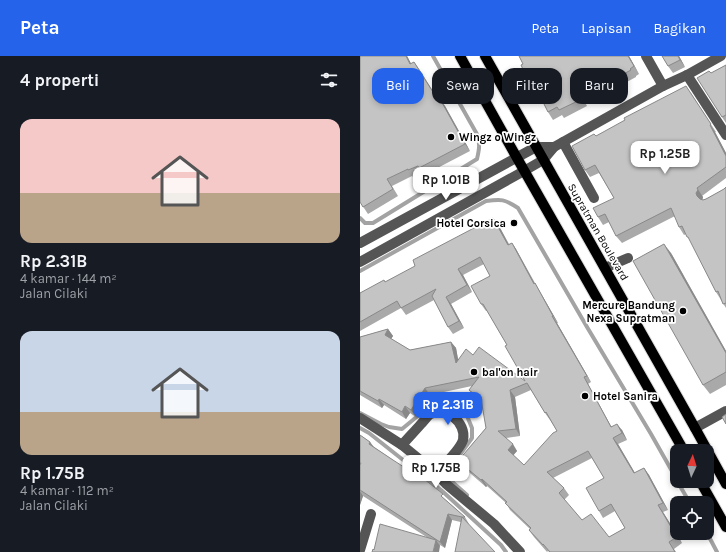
<!DOCTYPE html>
<html lang="id">
<meta charset="utf-8">
<style>
body{margin:0;font-family:Karla,sans-serif;background:#20242c;color:#f1f3f6;height:100vh;display:flex;flex-direction:column;font-size:15px;white-space:nowrap}
*{box-sizing:border-box;margin:0}
p{font-size:13px;color:#9ea1a6}
.icon{flex:none;width:22px;height:22px;fill:none;stroke:currentColor;stroke-width:2;stroke-linecap:round;stroke-linejoin:round}
.map{position:relative;flex:1;overflow:hidden}
.details{display:flex;flex-direction:column;background:#171b24;width:360px}
.details>*{flex:none}
.top-card{position:absolute;left:12px;top:12px;width:294px;height:36px;display:flex;gap:8px}
.needle{width:26px;rotate:4deg}
.fabs{position:absolute;left:310px;top:388px;display:grid;gap:8px}
.fabs a{display:grid;place-items:center;width:44px;height:44px;border-radius:8px;background:#171b24;box-shadow:0 2px 6px #0003;font-size:20px}
.price{position:absolute;translate:-50% -34px;padding:0 9px;border-radius:8px;background:#fff;color:#222;font-size:13px;line-height:26px;filter:drop-shadow(0 1px 2px #0008)}
.price::after{content:'';position:absolute;left:50%;top:24px;width:12px;height:9px;margin-left:-6px;background:inherit;clip-path:polygon(0 0,100% 0,50% 100%)}
.price.current{background:#2563eb;color:#fff}
ul{padding:0;list-style:none}
li{display:grid;align-content:center;gap:8px;height:212px;padding:0 20px}
li span{display:grid;place-items:center;height:124px;border-radius:12px;color:#555}
li>.icon{margin-inline-start:auto}
span .icon{width:72px;height:72px;fill:#fffc;stroke-width:1}
li b{font-size:17px}
h2{display:flex;justify-content:space-between;align-items:center;height:48px;padding:0 20px;font-size:17px}
.pill{padding:0 14px;border-radius:12px;background:#171b24;box-shadow:0 2px 6px #0003;font-size:14px;line-height:36px}
.pill.current{background:#2563eb;color:#fff}
header{display:flex;align-items:center;gap:24px;box-sizing:border-box;height:56px;padding:0 20px;background:#2563eb;color:#fff}
header strong{font-size:19px}
nav{display:flex;gap:22px;margin-inline-start:auto;font-size:14px}
main{display:flex;flex:1;min-height:0}
.map>svg:first-child{display:block}
.lines{fill:none;stroke-linecap:round;stroke-linejoin:round}
.stream{stroke:#a3a3a3;stroke-width:4}
.major-casing{stroke:#dbdbdb;stroke-width:12}
.minor{stroke:#555;stroke-width:10}
.major{stroke:#000;stroke-width:10}
.wall{fill:#a9a9a9;fill-rule:evenodd}
.shaded-wall{fill:#898989}
.building{fill:#c4c4c4;stroke:#898989;fill-rule:evenodd}
.poi-dot{fill:#000;stroke:#fff;stroke-width:1.5}
.labels{text-anchor:middle;dominant-baseline:central;stroke-width:3.5;stroke-linejoin:round;paint-order:stroke}
.poi-label{font-size:11px;font-weight:bold;fill:#000;stroke:#fff;text-anchor:start}
.street-label{font-size:11px;fill:#000;stroke:#fff}
</style>
<header>
<strong>Peta</strong>
<nav><a>Peta</a><a>Lapisan</a><a>Bagikan</a></nav>
</header>
<main>
<section class="details">
<h2>4 properti<svg class="icon" aria-label="filters" viewBox="0 0 24 24"><path d="M4 7h16M4 17h16"/><circle cx="9" cy="7" r="2"/><circle cx="15" cy="17" r="2"/></svg></h2>
<ul>
<li><span style="background:linear-gradient(#f6c9c9 60%,#b9a48a 0)"><svg class="icon" aria-label="home" viewBox="0 0 24 24"><path d="M3 11l9-7 9 7M6 9v11h12V9"/></svg></span><div><b>Rp 2.31B</b><p>4 kamar · 144 m²</p><p>Jalan Cilaki</p></div></li>
<li><span style="background:linear-gradient(#c9d6e8 65%,#b9a48a 0)"><svg class="icon" aria-label="home" viewBox="0 0 24 24"><path d="M3 11l9-7 9 7M6 9v11h12V9"/></svg></span><div><b>Rp 1.75B</b><p>4 kamar · 112 m²</p><p>Jalan Cilaki</p></div></li>
</ul>
</section>
<div class="map">
<svg width="366" height="496" viewBox="0 0 366 496">
<rect width="100%" height="100%" fill="#fff"/>
<g class="lines">
<g class="stream">
<path d="M0,162L5,167H13L117,103C119,94 120,90 118,80L73,0"/>
<path d="M0,215L126,145C142,143 144,143 158,152L227,271L291,378L317,424"/>
<path d="M0,357L21,368L29,371L42,373L71,349L83,345L94,347L107,360L112,372V382L88,415V420L89,423L107,439"/>
<path d="M0,372L9,377L81,434L141,489L146,496"/>
<path d="M317,425L330,447"/>
<path d="M347,477L357,496"/>
</g>
<g class="major-casing">
<g id="major">
<path d="M100,0L157,102L324,395"/>
<path d="M125,0L335,372L366,428"/>
<path d="M340,425L366,471"/>
</g>
</g>
<g class="minor">
<path d="M286,0L303,30"/>
<path d="M327,19L366,79"/>
<path d="M203,86L234,142"/>
<path d="M0,187L176,91H194"/>
<path d="M0,206L164,115L183,104L194,91L303,30L327,19L361,0"/>
<path d="M245,212L268,202"/>
<path d="M0,362L42,389L76,417L86,428L134,468L160,496"/>
<path d="M335,372L366,355"/>
<path d="M42,389C48,382 55,375 61,368C64,365 66,362 69,359C85,348 107,367 103,384C100,394 84,409 76,417"/>
<path d="M0,494L11,458"/>
</g>
<use href="#major" class="major"/>
</g>
<g class="wall">
<path d="M0,0H47L51,8L54,6L78,44L85,50L110,95L64,119L63,117L53,121L52,120L32,130L38,140L8,158L0,146Z"/>
<path d="M159,0H269L279,18L276,20V21L226,48L227,50L204,62L202,59L193,64L188,56L174,28L172,29L167,22L163,8Z"/>
<path d="M302,0H319L325,11L313,17L308,10Z"/>
<path d="M366,9V67L362,61L351,17Z"/>
<path d="M331,37L356,76H355L366,97V122L342,140L343,141L342,144L346,143L364,133L366,131V252L356,236L331,186L326,178L324,179L319,171L315,160L262,187L256,180L249,166L243,169L238,161L254,142L239,117L230,121L225,114L236,80Z"/>
<path d="M138,168L149,188L152,187L156,193L175,227L179,234L198,267H197L231,326L228,328L251,370L262,374L267,384L258,388L275,417L284,412L289,419L308,454L303,456L322,487L314,493L316,496H189L188,495L187,496L174,481L169,474L170,473L150,454L146,447L127,430L126,431L103,411L98,405L126,372L122,347L114,341L109,334L112,330L70,339L56,361L50,357L46,363L24,349L22,352L0,339V281L28,273L33,280L31,283L50,294L91,286L96,292L98,303L113,299L165,325L147,289L127,255H126L121,248L130,220L124,208L103,219L112,236L91,248L104,272L93,278L88,271L74,244L46,259L41,252L0,275V237L26,226ZM171,334L185,357L190,364L197,375L164,409L153,399L157,395L146,382L160,380L155,341ZM232,402L244,422L239,455L243,462L255,455L265,472L249,481L222,464L204,444L209,439L204,432L193,422Z"/>
<path d="M311,197L366,295V329L350,338L343,329Z"/>
<path d="M0,379L10,386L14,391L33,404L35,406L87,445L105,461L109,468L92,464L85,492L80,489V490L14,494L68,482L3,440L0,449Z"/>
</g>
<g class="shaded-wall">
<path d="M46,0H47L55,15L50,8Z"/>
<path d="M268,0H269L279,18L274,10Z"/>
<path d="M318,0H319L325,11L320,4Z"/>
<path d="M54,6L59,13L83,51L78,44Z"/>
<path d="M80,43L85,50L110,95L105,88Z"/>
<path d="M350,69L355,76L366,97V100Z"/>
<path d="M337,132L343,141L342,145L337,140L336,137Z"/>
<path d="M133,162L138,168L152,195L148,189Z"/>
<path d="M152,187L156,193L178,234L174,228Z"/>
<path d="M304,188L311,197L366,295V297Z"/>
<path d="M98,213L103,219L112,236L107,229Z"/>
<path d="M175,227L179,234L198,267L193,260Z"/>
<path d="M86,241L91,248L104,272L99,265Z"/>
<path d="M192,260L197,267L231,326L227,320Z"/>
<path d="M28,273L33,280L29,286L25,279Z"/>
<path d="M91,286L96,292L100,314L96,307Z"/>
<path d="M224,321L228,328L255,378L251,371Z"/>
<path d="M65,332L70,339L56,361L51,354Z"/>
<path d="M150,334L155,341L160,380L156,373Z"/>
<path d="M19,343L24,349L22,352L18,345Z"/>
<path d="M45,350L50,357L46,363L42,356Z"/>
<path d="M257,368L262,374L267,384L262,377Z"/>
<path d="M253,382L258,388L279,424L274,417Z"/>
<path d="M10,386L14,392L9,388Z"/>
<path d="M153,388L157,395L152,401L148,394Z"/>
<path d="M284,412L289,419L308,454L303,447Z"/>
<path d="M122,423L127,430L126,431L121,424Z"/>
<path d="M0,435L3,440L0,449Z"/>
<path d="M298,449L303,456L322,487L317,481Z"/>
<path d="M88,458L92,464L85,492L80,486Z"/>
<path d="M76,484L80,490L79,496H73Z"/>
</g>
<g class="building">
<path d="M0,0H46L50,8L54,6L78,44L80,43L105,88L59,112L58,110L48,114V113L27,123L33,133L3,151L0,146Z"/>
<path d="M159,0H268L274,10L270,13L271,14L220,41L222,43L199,54L197,51L188,56L170,20L167,22L161,9L163,8Z"/>
<path d="M302,0H318L320,4L308,10Z"/>
<path d="M366,9V59L362,61L337,22L349,15L351,17Z"/>
<path d="M326,30L351,68L350,69L366,100V111L337,132L338,134L336,137L337,140L340,143L343,144L346,143L364,133L366,131V247L363,248L358,235L356,236L328,181H327L322,170L319,171L311,152L256,180L245,158L238,161L233,152L254,142L235,109L225,114L212,90L234,78L236,80L265,64L264,62Z"/>
<path d="M133,162L148,189L152,187L174,228L175,227L193,260H192L227,320L224,321L251,371L257,368L262,377L253,382L274,417L284,412L303,447L298,449L317,481L309,486L315,496H190L183,488V489L169,474L171,472L145,447L147,446L122,423L121,424L98,405L126,372L121,343L109,334L119,321L65,332L51,354L45,350L42,356L19,343L18,345L0,335V281L28,273L25,279L50,294L91,286L96,307L106,293L113,299L119,291L165,325L145,290L147,289L123,248H121L111,230L130,220L120,201L98,213L107,229L86,241L99,265L88,271L72,240L76,233L41,252L37,245L0,266V237L24,224L25,226L55,210L53,204ZM167,327L185,357L186,356L197,375L193,377L164,409L148,394L153,388L138,375L156,373L150,334ZM228,395L244,422L226,432L239,455L251,448L265,472L249,481L231,458L222,464L199,437L204,432L187,416Z"/>
<path d="M304,188L366,297V316L343,329L273,205Z"/>
<path d="M366,358V368L362,361Z"/>
<path d="M0,379L10,386L9,388L33,404L64,424V423L83,438L81,440L105,461H102L135,496H95L102,461L88,458L80,486L0,434V409L1,407H0Z"/>
<path d="M20,468L76,484L73,496H12L13,493L14,494Z"/>
</g>
<g class="poi-dot">
<circle cx="91" cy="81" r="4"/>
<circle cx="154" cy="167" r="4"/>
<circle cx="323" cy="255" r="4"/>
<circle cx="114" cy="316" r="4"/>
<circle cx="225" cy="340" r="4"/>
</g>
<g class="labels">
<g class="poi-label">
<text x="99" y="81">Wingz o Wingz</text>
<text x="146" y="167" text-anchor="end">Hotel Corsica</text>
<text x="315" y="249" text-anchor="end">Mercure Bandung<tspan x="315" dy="13">Nexa Supratman</tspan></text>
<text x="122" y="316">bal'on hair</text>
<text x="233" y="340">Hotel Sanira</text>
</g>
<g class="street-label">
<text transform="translate(238 176) rotate(60)">Supratman Boulevard</text>
</g>
</g>
</svg>
<div class="fabs">
<a><svg class="needle" viewBox="-14 -14 28 28"><path d="M0-13l5 13h-10z" fill="#e53935"/><path d="M0 13l5-13h-10z" fill="#9ea1a6"/></svg></a>
<a><svg class="icon" aria-label="locate" viewBox="0 0 24 24"><circle cx="12" cy="12" r="6"/><path d="M12 2v4M12 18v4M2 12h4M18 12h4"/></svg></a>
</div>
<b class="price" style="left:305px;top:119px">Rp 1.25B</b>
<b class="price" style="left:86px;top:145px">Rp 1.01B</b>
<b class="price current" style="left:88px;top:370px">Rp 2.31B</b>
<b class="price" style="left:76px;top:433px">Rp 1.75B</b>
<div class="top-card">
<a class="pill current">Beli</a>
<a class="pill">Sewa</a>
<a class="pill">Filter</a>
<a class="pill">Baru</a>
</div>
</div>
</main>
